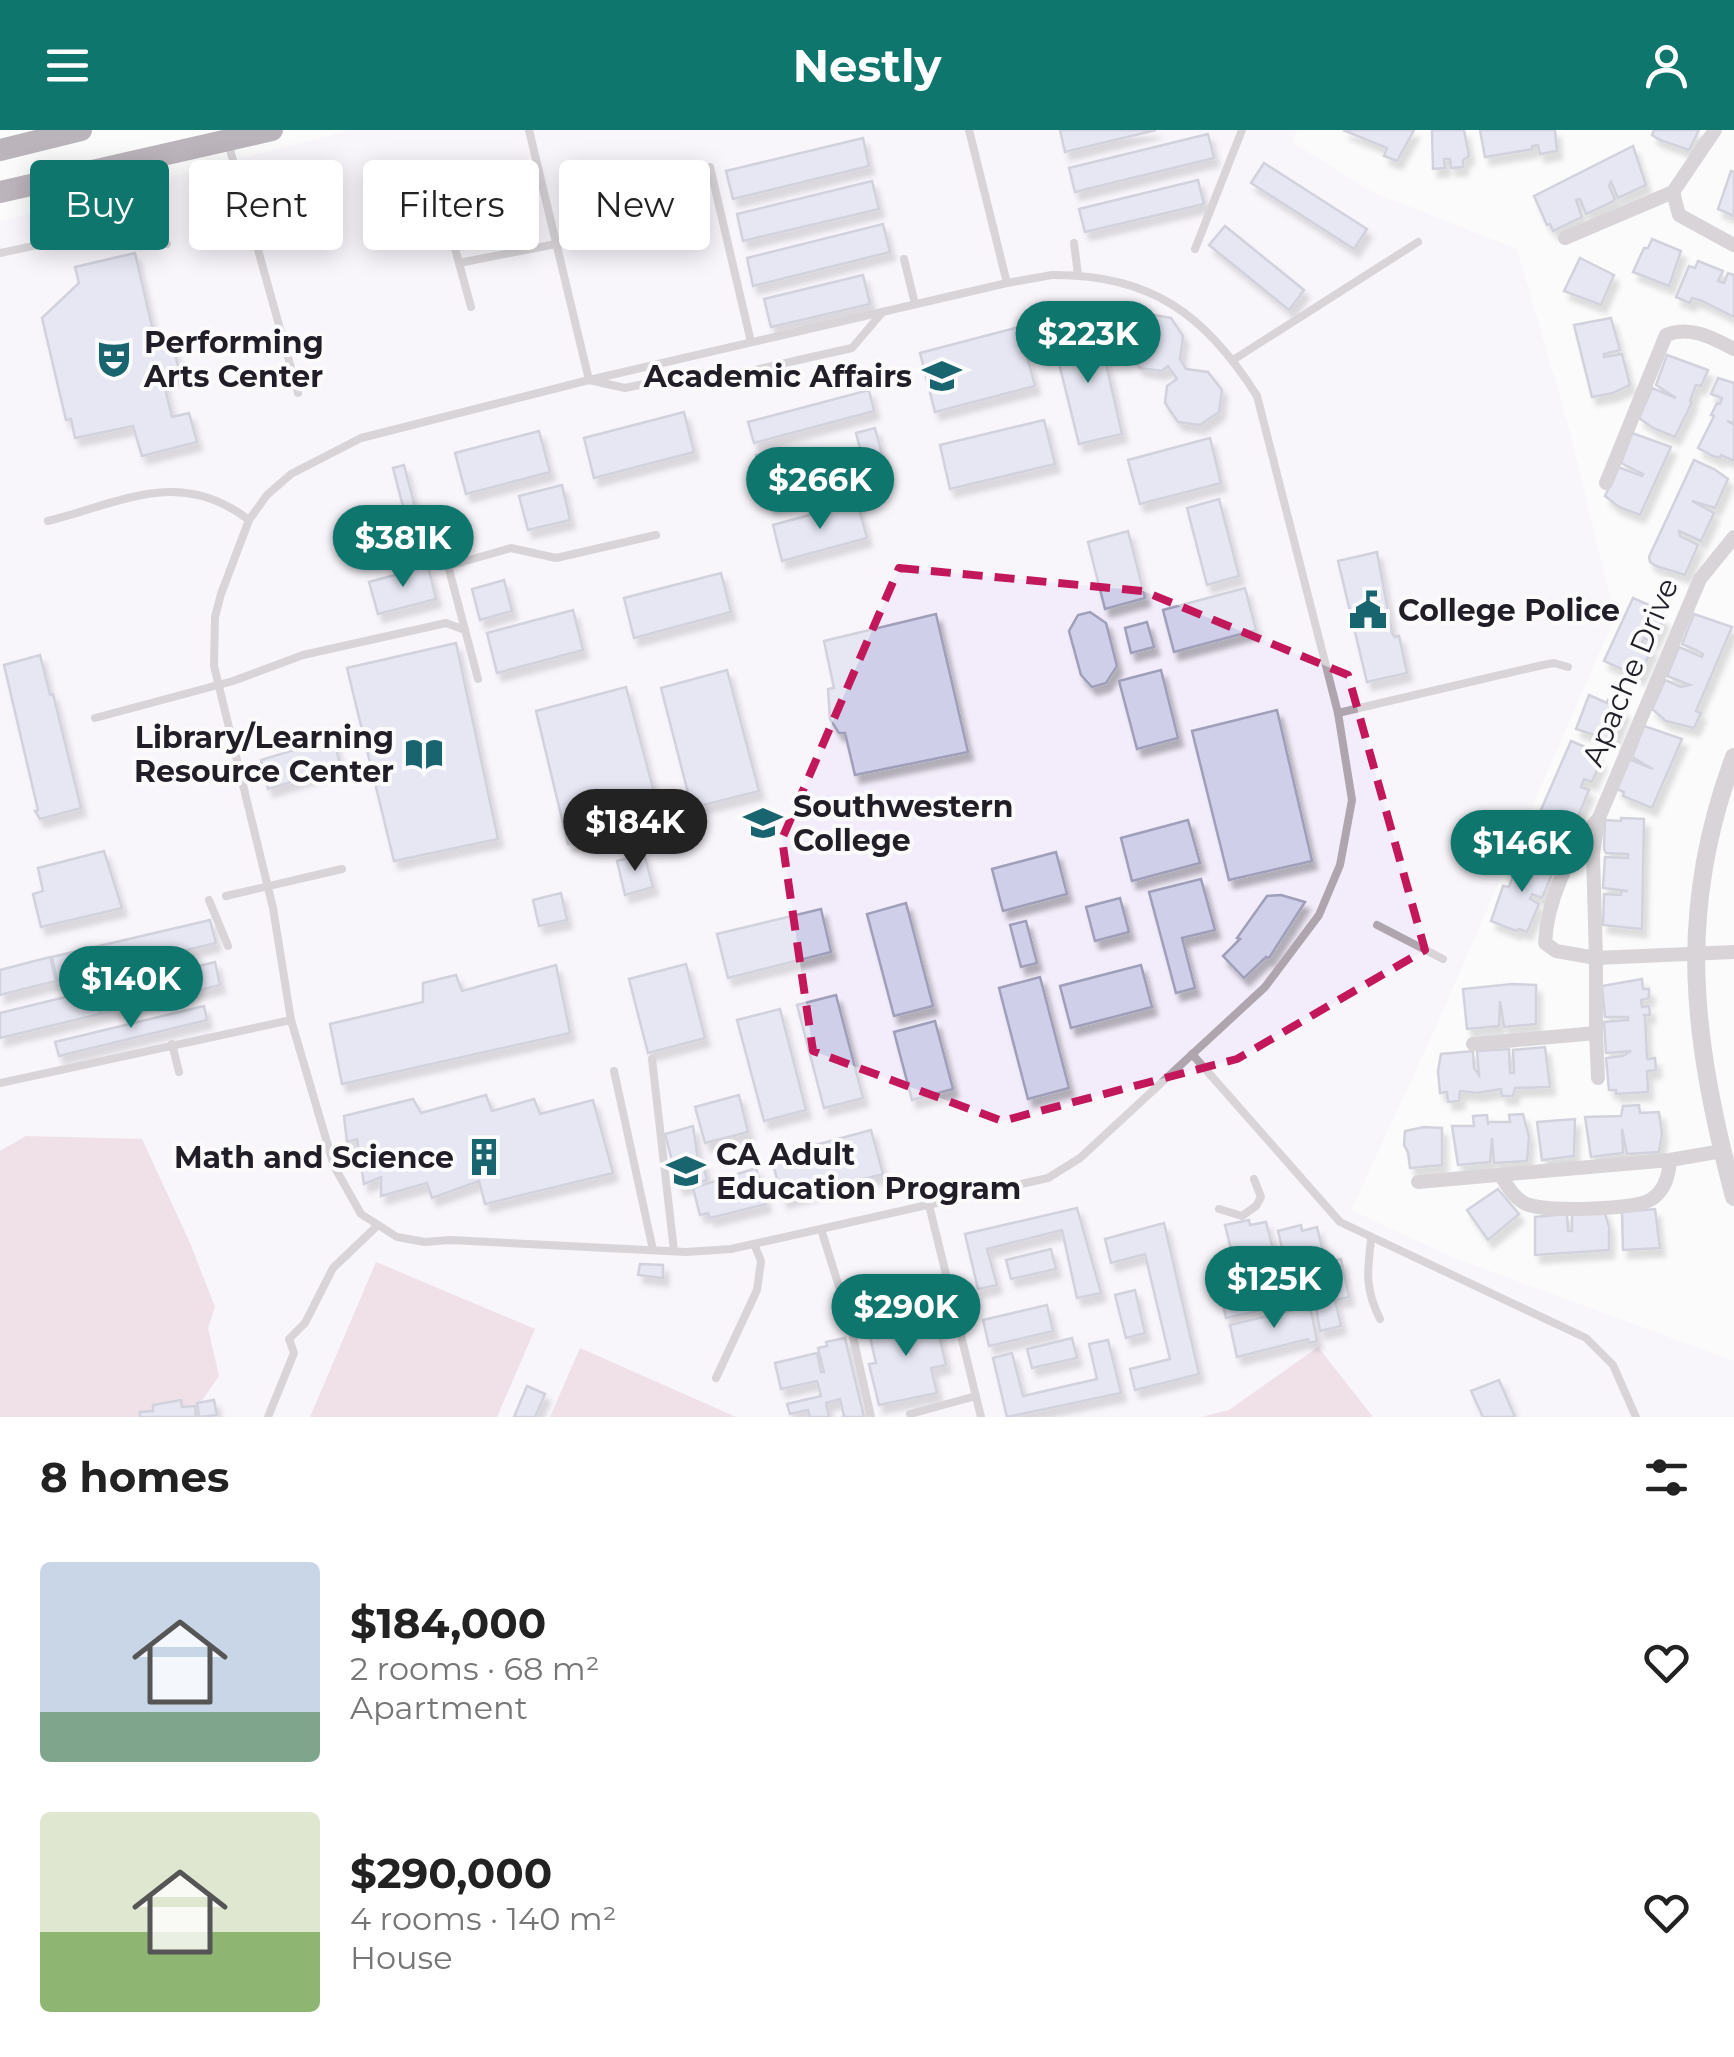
<!DOCTYPE html>
<meta charset="utf-8">
<style>
body{margin:0;font-family:Montserrat,sans-serif;background:#f2f2f2;color:#222;height:100vh;display:flex;flex-direction:column;font-size:38px;white-space:nowrap}
*{box-sizing:border-box;margin:0}
p{font-size:32px;color:#767676}
.icon{flex:none;width:55px;height:55px;fill:none;stroke:currentColor;stroke-width:2;stroke-linecap:round;stroke-linejoin:round}
.map{position:relative;height:1287px;overflow:hidden}
.drawer{display:flex;flex-direction:column;background:#fff;flex:1}
.drawer>*{flex:none}
.guide{position:absolute;left:30px;top:30px;width:1000px;height:90px;display:flex;gap:20px}
.price{position:absolute;translate:-50% -85px;padding:0 22px;border-radius:35px;background:#0f766e;color:#fff;font-size:32px;line-height:65px;filter:drop-shadow(0 2px 5px #0008)}
.price::after{content:'';position:absolute;left:50%;top:60px;width:30px;height:22px;margin-left:-15px;background:inherit;clip-path:polygon(0 0,100% 0,50% 100%)}
.price.active{background:#222;color:#fff}
ul{padding:0;list-style:none}
li{display:flex;align-items:center;gap:30px;height:250px;padding:0 40px}
li span{display:grid;place-items:center;flex:none;width:280px;height:200px;border-radius:10px;color:#555}
li>.icon{margin-inline-start:auto}
span .icon{width:120px;height:120px;fill:#fffc;stroke-width:1}
li b{font-size:42px}
h2{display:flex;justify-content:space-between;align-items:center;height:120px;padding:0 40px;font-size:42px}
.tag{padding:0 35px;border-radius:10px;background:#fff;box-shadow:0 5px 25px #0003;font-size:35px;line-height:90px}
.tag.active{background:#0f766e;color:#fff}
header{display:flex;justify-content:space-between;align-items:center;height:130px;padding:0 40px;background:#0f766e;color:#fff;font-size:45px;font-weight:700}
.map>svg:first-child{display:block}
.built{fill:#f3edfb}
.green{fill:#e2c0d3}
.building{fill:#cfcfea;stroke:#a09fb9;stroke-width:2.5;filter:url(#shadow)}
.lines{fill:none;stroke-linecap:round;stroke-linejoin:round}
.service{stroke:#aea5ae;stroke-width:8}
.minor{stroke:#aea5ae;stroke-width:14}
.tertiary{stroke:#aea5ae;stroke-width:18}
.primary{stroke:#6d5e6e;stroke-width:22}
.marked{fill:none;stroke:#c2185b;stroke-width:8;stroke-dasharray:20 12;stroke-linejoin:round}
.labels{text-anchor:middle;dominant-baseline:central;stroke-width:8;stroke-linejoin:round;paint-order:stroke}
.poi-label{font-size:30px;font-weight:bold;fill:#221e28;stroke:#fbfbfb;text-anchor:start}
.street-label{font-size:30px;fill:#221e28;stroke:#fbfbfb}
</style>
<header><svg class="icon" aria-label="menu" viewBox="0 0 24 24"><path d="M4 6h16M4 12h16M4 18h16"/></svg>Nestly<svg class="icon" aria-label="person" viewBox="0 0 24 24"><circle cx="12" cy="8" r="4"/><path d="M4 21q1-7 8-7t8 7"/></svg></header>
<div class="map">
<svg width="1734" height="1287" viewBox="0 0 1734 1287">
<defs>
<filter id="shadow"><feDropShadow dx="5" dy="8" stdDeviation="2.5" flood-color="#0004"/></filter>
</defs>
<rect width="100%" height="100%" fill="#fbfbfb"/>
<path class="built" d="M352,0H1297L1292,12L1372,62L1517,119L1569,298L1615,487L1435,899L1351,1080L1452,1127L1734,1231V1287H0V91Z"/>
<g class="green">
<path d="M26,1006L142,1009L190,1113L215,1177L208,1198L219,1246L198,1276L166,1287H0V1021Z"/>
<path d="M376,1132L535,1199L497,1287H310Z"/>
<path d="M1318,1217L1373,1287H1201L1229,1280Z"/>
<path d="M580,1218L736,1287H550Z"/>
</g>
<g class="building">
<path d="M1060,0H1156L1065,22Z"/>
<path d="M1343,0H1414L1397,31L1384,26L1387,18Z"/>
<path d="M1432,0H1464L1469,26L1463,30V37L1451,38L1450,29H1444L1445,38L1433,39Z"/>
<path d="M1480,0H1555L1557,21L1540,24L1538,15L1532,16L1533,19L1485,27Z"/>
<path d="M1654,0H1699L1689,20L1660,10L1652,5Z"/>
<path d="M1208,4L1214,28L1075,62L1069,38Z"/>
<path d="M863,8L869,36L733,69L726,41Z"/>
<path d="M1633,16L1646,55L1618,68L1611,52L1609,56L1615,69L1612,72L1586,84L1580,69L1576,70L1582,87L1553,101L1550,94L1547,95L1534,66Z"/>
<path d="M1264,33L1367,99L1354,119L1251,53Z"/>
<path d="M1731,41L1734,42V86L1718,79Z"/>
<path d="M1198,50L1204,74L1085,102L1079,79Z"/>
<path d="M872,51L879,79L743,111L737,84Z"/>
<path d="M883,94L890,122L753,156L747,128Z"/>
<path d="M1225,96L1304,160L1289,180L1209,115Z"/>
<path d="M1652,109L1681,121L1669,156L1633,142L1644,118H1648Z"/>
<path d="M135,123L156,214L171,209L180,244L163,250L172,287L189,283L197,312L142,326L133,296L75,308L71,289L66,290L42,188L79,153L75,137Z"/>
<path d="M1580,128L1614,145L1601,175L1564,161Z"/>
<path d="M1698,131L1723,141L1718,151L1724,153L1728,143L1734,145V187L1702,171L1692,168L1690,173L1676,167L1689,136L1695,138Z"/>
<path d="M863,145L870,174L771,197L764,169Z"/>
<path d="M1148,184L1171,188L1183,206L1180,229L1186,239L1208,242L1222,260L1219,282L1200,295L1178,292L1165,273L1167,256L1177,249L1168,236L1162,241L1140,238L1127,219L1130,197Z"/>
<path d="M1611,188L1620,220L1604,224V227L1622,224L1630,255L1613,263L1592,267L1574,195Z"/>
<path d="M1019,197L1035,256L935,282L920,223Z"/>
<path d="M1098,199L1122,304L1079,314L1053,209Z"/>
<path d="M1667,225L1708,240L1701,256L1696,255L1690,271L1692,272L1675,307L1653,298L1639,288L1652,258L1676,268L1656,255Z"/>
<path d="M1718,248L1734,253V293L1727,291L1734,295V331L1721,325L1720,328L1713,326L1698,318L1714,286L1711,285L1717,273L1720,274L1722,268L1711,264Z"/>
<path d="M869,260L874,281L754,313L748,292Z"/>
<path d="M684,282L694,322L594,348L584,308Z"/>
<path d="M1044,290L1055,334L950,359L940,315Z"/>
<path d="M875,298L888,348L869,353L856,303Z"/>
<path d="M539,301L550,342L466,364L455,323Z"/>
<path d="M1632,303L1671,317L1640,385L1619,377L1605,366L1618,337L1642,346L1643,344L1621,333Z"/>
<path d="M1210,308L1221,353L1140,374L1128,330Z"/>
<path d="M775,320L789,372L770,377L756,325Z"/>
<path d="M844,322L853,355L804,368L796,335Z"/>
<path d="M1694,330L1714,339L1728,349L1715,378L1692,371L1714,383L1701,411L1679,401L1680,406L1698,415L1685,445L1656,436L1650,432L1649,427Z"/>
<path d="M404,335L421,400L410,403L393,338Z"/>
<path d="M562,355L570,390L528,400L519,366Z"/>
<path d="M1219,369L1239,446L1207,455L1187,378Z"/>
<path d="M857,372L867,408L782,431L773,395Z"/>
<path d="M1128,401L1145,468L1105,479L1088,412Z"/>
<path d="M1377,422L1392,503L1395,507L1399,506L1407,543L1367,552L1338,431Z"/>
<path d="M428,436L436,469L378,484L369,452Z"/>
<path d="M721,443L731,482L634,508L624,468Z"/>
<path d="M504,450L512,481L480,490L472,459Z"/>
<path d="M1245,458L1256,500L1174,522L1163,480Z"/>
<path d="M1633,468L1658,479L1656,485L1664,489L1653,512L1644,508L1642,513L1652,518L1639,547L1604,531Z"/>
<path d="M573,480L583,520L497,543L487,503Z"/>
<path d="M1090,482L1106,493L1117,536L1106,553L1092,557L1081,545L1069,501L1078,485Z"/>
<path d="M936,484L968,622L855,645L845,603H839L830,589L828,559L834,558L824,511Z"/>
<path d="M1694,484L1732,497L1696,581L1701,583L1694,598L1666,591L1652,579L1665,550L1681,557L1690,555L1667,546L1679,517L1702,527L1703,524L1696,520L1682,514Z"/>
<path d="M1147,492L1154,517L1131,523L1125,498Z"/>
<path d="M456,513L498,709L394,731L347,538Z"/>
<path d="M40,525L50,565L53,564L81,678L40,689L35,681L38,680L4,535Z"/>
<path d="M727,540L759,661L692,678L661,558Z"/>
<path d="M1161,540L1178,608L1137,619L1119,551Z"/>
<path d="M626,557L662,692L568,714L536,581Z"/>
<path d="M1589,565L1607,573L1608,570L1624,581L1613,611L1576,599Z"/>
<path d="M1277,580L1312,731L1229,750L1192,601Z"/>
<path d="M1644,596L1682,609L1652,678L1623,666L1624,662L1617,659L1629,629L1653,639L1632,627Z"/>
<path d="M333,608L341,637L268,659L261,630Z"/>
<path d="M1571,611L1597,622L1594,628L1601,631L1592,652L1584,649L1581,657L1589,660L1577,689L1566,684L1564,689L1576,694L1563,724L1527,712Z"/>
<path d="M1621,688L1644,689L1642,799L1603,795L1604,764L1621,765V761H1628L1603,758L1605,727L1628,728V724L1606,723L1604,719L1605,690L1621,691Z"/>
<path d="M1188,690L1200,733L1132,751L1121,708Z"/>
<path d="M104,721L122,778L41,797L33,764L43,761L38,738Z"/>
<path d="M1056,722L1067,764L1003,781L992,739Z"/>
<path d="M644,724L653,757L625,765L617,731Z"/>
<path d="M1521,724L1547,735L1544,741L1552,744L1542,768L1532,764L1530,769L1539,774L1527,802L1519,799L1516,801L1491,791L1503,756L1509,757Z"/>
<path d="M1201,749L1215,800L1182,808L1195,858L1176,863L1149,762Z"/>
<path d="M561,763L567,790L539,796L533,770Z"/>
<path d="M1281,765L1305,772L1269,828L1266,827L1244,848L1223,826L1240,809L1237,808L1267,766Z"/>
<path d="M1120,768L1129,802L1095,811L1086,777Z"/>
<path d="M906,773L933,876L894,886L867,784Z"/>
<path d="M821,779L831,822L728,848L717,804Z"/>
<path d="M210,790L216,813L57,851L52,827Z"/>
<path d="M1026,791L1037,833L1021,837L1010,795Z"/>
<path d="M50,827L56,851L0,865V840Z"/>
<path d="M215,832L220,855L101,884L95,861Z"/>
<path d="M686,834L705,908L648,923L629,849Z"/>
<path d="M556,835L570,903L342,954L330,894L423,872V853L456,845L462,861Z"/>
<path d="M1141,835L1152,877L1071,898L1060,856Z"/>
<path d="M1040,847L1069,958L1028,969L999,858Z"/>
<path d="M1642,849L1643,859H1649V868L1641,870L1642,877L1649,876L1650,885H1643L1645,886L1647,929L1655,928L1656,940L1647,941L1648,962L1616,964V960H1609L1606,928L1623,926L1631,921L1606,923L1604,892L1628,890V887H1605L1602,856Z"/>
<path d="M1512,854L1536,855V894L1504,897L1500,871L1499,896L1467,899L1463,859Z"/>
<path d="M94,860L100,884L0,908V883Z"/>
<path d="M836,865L863,968L824,978L797,875Z"/>
<path d="M204,876L207,890L59,926L55,912Z"/>
<path d="M780,879L806,980L764,991L737,890Z"/>
<path d="M935,891L953,959L912,970L894,902Z"/>
<path d="M1545,917L1550,957L1515,958L1513,966H1502L1501,959L1477,963L1460,961L1459,971L1448,972L1447,962L1440,963L1438,941L1441,924L1473,921L1474,938L1479,945L1477,921L1509,919L1510,943H1514L1513,920Z"/>
<path d="M486,965L492,981L534,969L540,984L593,970L613,1043L485,1074L479,1051L432,1068L427,1053L381,1066V1047L364,1054L357,1009L347,1012L344,986L413,969L421,983Z"/>
<path d="M739,965L748,1002L705,1013L695,977Z"/>
<path d="M1639,975L1640,983L1659,982L1662,1004L1659,1022L1627,1024L1622,999L1623,1023L1591,1027L1585,987L1621,986L1623,976Z"/>
<path d="M1523,984L1529,1007L1527,1031L1494,1033L1492,1008L1490,1032L1458,1035L1452,996H1474L1473,986L1487,985L1488,995V992H1510L1509,985Z"/>
<path d="M1575,989L1574,1026L1542,1030L1537,992Z"/>
<path d="M693,996L698,1030H702L707,1050L679,1057L665,1004Z"/>
<path d="M1424,997L1442,998V1035L1410,1038L1408,1022L1404,1015L1405,1001Z"/>
<path d="M871,1000L883,1044L783,1070L771,1027Z"/>
<path d="M756,1038L766,1074L710,1088L708,1083L700,1085L693,1058Z"/>
<path d="M1498,1059L1519,1084L1488,1110L1467,1080Z"/>
<path d="M1077,1078L1101,1163L1077,1168L1062,1100L987,1119L997,1155L978,1159L965,1104Z"/>
<path d="M1655,1079L1660,1118L1623,1120L1622,1082Z"/>
<path d="M1604,1080L1609,1097V1120L1535,1125V1087L1567,1084L1568,1101H1572V1083Z"/>
<path d="M1249,1090L1250,1095L1266,1092L1274,1123L1250,1129L1249,1123L1233,1127L1225,1095Z"/>
<path d="M1164,1093L1199,1244L1135,1260L1130,1239L1170,1229L1145,1124L1111,1133L1105,1109Z"/>
<path d="M1301,1095L1302,1101L1317,1097L1325,1130L1303,1135L1302,1129L1286,1134L1278,1101Z"/>
<path d="M1051,1119L1056,1139L1011,1149L1006,1130Z"/>
<path d="M1341,1129L1349,1167L1335,1170L1341,1196L1320,1201L1309,1137Z"/>
<path d="M1246,1133L1258,1181L1226,1188L1215,1140Z"/>
<path d="M640,1134L663,1135V1148L638,1145Z"/>
<path d="M1267,1134L1269,1140L1278,1137L1280,1143L1289,1140L1296,1172L1280,1176L1278,1169L1268,1171L1267,1166L1258,1169L1250,1138Z"/>
<path d="M1135,1160L1145,1203L1126,1208L1115,1165Z"/>
<path d="M1047,1175L1053,1201L989,1216L983,1190Z"/>
<path d="M1310,1176L1317,1211L1309,1213L1308,1209L1237,1227L1230,1195Z"/>
<path d="M934,1184L946,1235L931,1238L937,1263L879,1275L869,1234L876,1233L870,1207L876,1200L875,1196Z"/>
<path d="M845,1208L864,1287H842L844,1286L840,1269L826,1273L829,1287H810L808,1280L790,1284L787,1274L821,1266L817,1251L781,1259L775,1233L817,1223L821,1242H824L818,1218L827,1216L826,1212Z"/>
<path d="M1072,1208L1077,1228L1032,1238L1027,1219Z"/>
<path d="M1108,1210L1121,1263L1007,1287L993,1228L1012,1223L1023,1266L1097,1249L1089,1214Z"/>
<path d="M1499,1250L1515,1287H1483L1471,1261Z"/>
<path d="M527,1256L545,1264L535,1287H514Z"/>
<path d="M181,1270L182,1277L195,1276L196,1287H140V1282L153,1281V1275Z"/>
<path d="M214,1270L217,1285L199,1287L197,1273Z"/>
</g>
<g class="lines">
<g class="service">
<path d="M529,0L589,250L625,258L696,243H741L803,229L852,218L881,184"/>
<path d="M969,0L1007,153"/>
<path d="M229,16L298,263"/>
<path d="M710,37L751,212"/>
<path d="M447,89L471,177"/>
<path d="M1074,113L1078,145"/>
<path d="M1195,119L1242,0"/>
<path d="M0,123L122,97L167,114"/>
<path d="M904,129L915,174"/>
<path d="M459,133L556,114"/>
<path d="M1052,145C1151,144 1206,185 1257,266L1338,583L1352,670L1340,735L1319,785L1265,857L1080,1028L1048,1048L731,1119L686,1122L450,1110L425,1112L397,1107L361,1084L334,1036L291,890L273,778L214,536L215,487L221,464L249,390L267,365L291,344L361,308L589,250L1007,153Z"/>
<path d="M1233,230L1418,112"/>
<path d="M48,391C123,372 180,337 249,390"/>
<path d="M437,394L478,549"/>
<path d="M448,436L511,418L556,428L656,405"/>
<path d="M1338,583L1543,535L1554,533L1568,537"/>
<path d="M95,588L233,551L303,525L446,493L465,500"/>
<path d="M226,766L342,739"/>
<path d="M209,770L228,816"/>
<path d="M1377,795L1443,829"/>
<path d="M172,914L179,942"/>
<path d="M1192,924L1340,1092L1586,1208L1613,1235L1636,1287"/>
<path d="M652,929L674,1121"/>
<path d="M614,941L653,1120"/>
<path d="M0,953L291,890"/>
<path d="M929,1075L981,1287"/>
<path d="M1219,1079L1242,1086L1256,1076L1261,1067L1254,1049"/>
<path d="M821,1099L849,1189L871,1287"/>
<path d="M1371,1110C1367,1143 1365,1159 1380,1189"/>
<path d="M716,1248L757,1160L761,1131L754,1114"/>
<path d="M910,1284L976,1266"/>
<path d="M268,1287L294,1223L289,1209L305,1193L333,1138L377,1096"/>
</g>
<g class="minor">
<path d="M1673,62L1679,85L1734,115"/>
<path d="M1565,108L1673,62L1715,0"/>
<path d="M1606,353L1666,205C1690,195 1713,208 1734,219"/>
<path d="M1734,407L1700,449L1598,690L1593,724L1596,828L1734,822"/>
<path d="M1596,903L1598,948"/>
<path d="M1473,914L1596,903V828L1556,821L1545,813C1547,771 1569,722 1597,690"/>
<path d="M1501,1046C1508,1057 1514,1068 1526,1074C1544,1082 1633,1080 1650,1070C1664,1062 1669,1046 1670,1030"/>
<path d="M1418,1052L1670,1030L1722,1021"/>
</g>
<path class="tertiary" d="M1734,627C1675,785 1693,909 1734,1067"/>
<g class="primary">
<path d="M0,20L81,0"/>
<path d="M0,62L272,0"/>
</g>
</g>
<path d="M0 0H1734V1287H0ZM899,438L1143,461L1348,545L1425,820L1237,929L1002,991L813,921L782,709Z" fill="#fbfbfb" fill-opacity=".55" fill-rule="evenodd"/>
<path class="marked" d="M899,438L1143,461L1348,545L1425,820L1237,929L1002,991L813,921L782,709Z"/>
<defs>
<g id="theatre-bare" transform="scale(3)"><path d="M-5-5.5Q0-4 5-5.5V0Q5 5 0 6Q-5 5-5 0ZM-3.3-2.5H-1v1.5H-3.3ZM1-2.5H3.3v1.5H1ZM-2.8 1Q0 5.5 2.8 1Z" fill="#19656f" stroke="#fbfbfb" stroke-width="2.5" paint-order="stroke"/></g>
<g id="university-bare" transform="scale(3)"><path d="M0-5L7-2L0 1L-7-2ZM-4 1L0 2.5L4 1V4Q0 6-4 4Z" fill="#19656f" stroke="#fbfbfb" stroke-width="2.5" paint-order="stroke"/></g>
<g id="civic-bare" transform="scale(3)"><path d="M-.6-6.5H3V-4.5H.6V-3L4-1V1h2V6H-6V1h2V-1L-.6-3ZM-1.2 2.5V6h2.4V2.5Z" fill="#19656f" stroke="#fbfbfb" stroke-width="2.5" paint-order="stroke"/></g>
<g id="library-bare" transform="scale(3)"><path d="M-6-4Q-3-5.5-.7-3.5V5Q-3 3-6 4ZM6-4Q3-5.5 .7-3.5V5Q3 3 6 4Z" fill="#19656f" stroke="#fbfbfb" stroke-width="2.5" paint-order="stroke"/></g>
<g id="building-bare" transform="scale(3)"><path d="M-4-6H4V6H1V3H-1V6H-4ZM-2.5-4.3h1.7v1.8h-1.7ZM.8-4.3h1.7v1.8H.8ZM-2.5-1h1.7V.8h-1.7ZM.8-1h1.7V.8H.8Z" fill="#19656f" stroke="#fbfbfb" stroke-width="2.5" paint-order="stroke"/></g>
</defs>
<g fill-rule="evenodd">
<use href="#theatre-bare" x="114" y="229"/>
<use href="#university-bare" x="942" y="246"/>
<use href="#civic-bare" x="1368" y="480"/>
<use href="#library-bare" x="424" y="624"/>
<use href="#university-bare" x="763" y="693"/>
<use href="#building-bare" x="484" y="1027"/>
<use href="#university-bare" x="686" y="1041"/>
</g>
<g class="labels">
<g class="poi-label">
<text x="144" y="212">Performing<tspan x="144" dy="34">Arts Center</tspan></text>
<text x="912" y="246" text-anchor="end">Academic Affairs</text>
<text x="1398" y="480">College Police</text>
<text x="394" y="607" text-anchor="end">Library/Learning<tspan x="394" dy="34">Resource Center</tspan></text>
<text x="793" y="676">Southwestern<tspan x="793" dy="34">College</tspan></text>
<text x="716" y="1024">CA Adult<tspan x="716" dy="34">Education Program</tspan></text>
<text x="454" y="1027" text-anchor="end">Math and Science</text>
</g>
<g class="street-label">
<text transform="translate(1630 542) rotate(-67)">Apache Drive</text>
</g>
</g>
</svg>
<b class="price" style="left:1088px;top:256px">$223K</b>
<b class="price" style="left:820px;top:402px">$266K</b>
<b class="price" style="left:403px;top:460px">$381K</b>
<b class="price active" style="left:635px;top:744px">$184K</b>
<b class="price" style="left:1522px;top:765px">$146K</b>
<b class="price" style="left:131px;top:901px">$140K</b>
<b class="price" style="left:1274px;top:1201px">$125K</b>
<b class="price" style="left:906px;top:1229px">$290K</b>
<div class="guide">
<a class="tag active">Buy</a>
<a class="tag">Rent</a>
<a class="tag">Filters</a>
<a class="tag">New</a>
</div>
</div>
<section class="drawer">
<h2>8 homes<svg class="icon" aria-label="filters" viewBox="0 0 24 24"><path d="M4 7h16M4 17h16"/><circle cx="9" cy="7" r="2"/><circle cx="15" cy="17" r="2"/></svg></h2>
<ul>
<li><span style="background:linear-gradient(#c9d6e8 75%,#7fa58c 0)"><svg class="icon" aria-label="home" viewBox="0 0 24 24"><path d="M3 11l9-7 9 7M6 9v11h12V9"/></svg></span><div><b>$184,000</b><p>2 rooms · 68 m²</p><p>Apartment</p></div><svg class="icon" aria-label="heart" viewBox="0 0 24 24"><path d="M12 20l-8-8c-3-5 5-10 8-4 3-6 11-1 8 4z"/></svg></li>
<li><span style="background:linear-gradient(#dfe7d0 60%,#8fb573 0)"><svg class="icon" aria-label="home" viewBox="0 0 24 24"><path d="M3 11l9-7 9 7M6 9v11h12V9"/></svg></span><div><b>$290,000</b><p>4 rooms · 140 m²</p><p>House</p></div><svg class="icon" aria-label="heart" viewBox="0 0 24 24"><path d="M12 20l-8-8c-3-5 5-10 8-4 3-6 11-1 8 4z"/></svg></li>
</ul>
</section>
